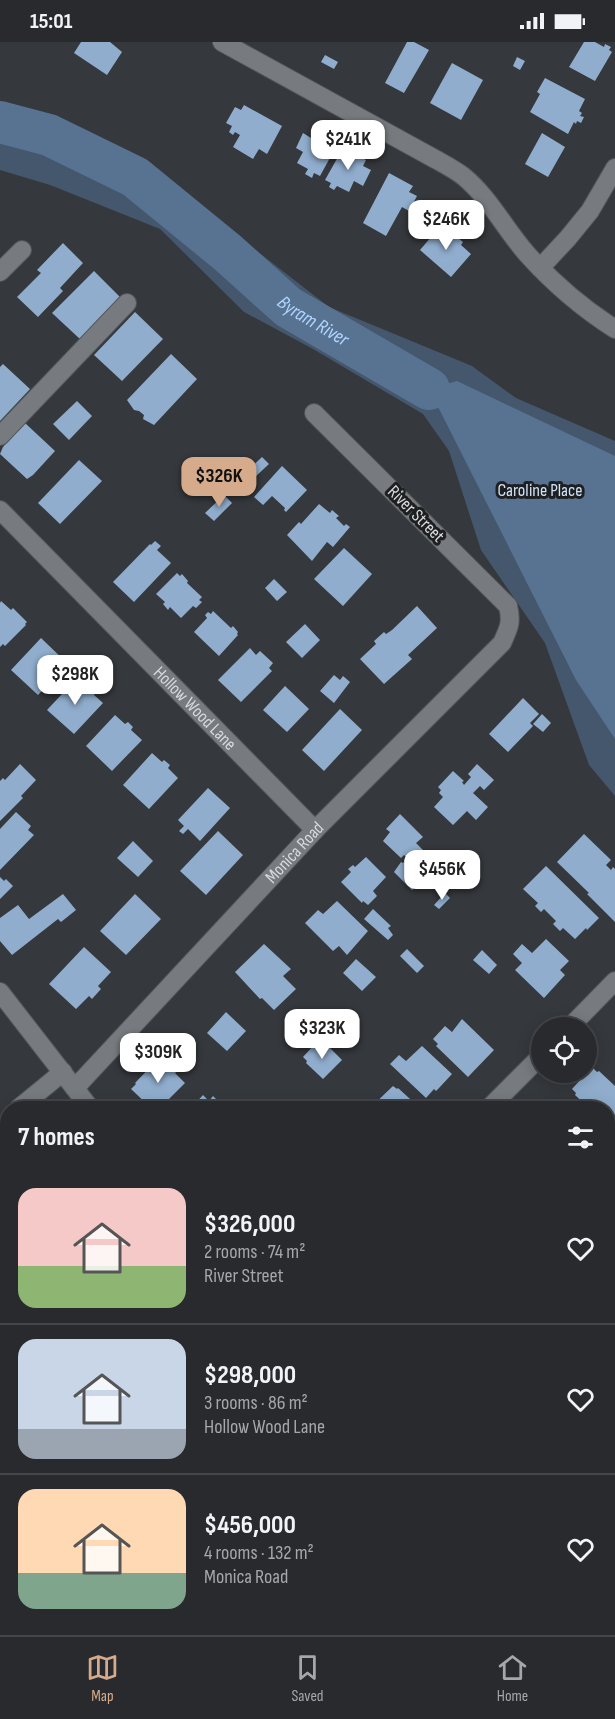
<!DOCTYPE html>
<meta charset="utf-8">
<style>
body{margin:0;font-family:"Sofia Sans Condensed",sans-serif;background:#303235;color:#f1f3f6;height:100vh;display:flex;flex-direction:column;font-size:22px;white-space:nowrap}
*{box-sizing:border-box;margin:0}
p{font-size:20px;color:#a5a7aa}
.icon{flex:none;width:33px;height:33px;fill:none;stroke:currentColor;stroke-width:2;stroke-linecap:round;stroke-linejoin:round}
.map{position:relative;flex:1;overflow:hidden}
.details{position:absolute;left:0px;top:1059px;width:615px;height:534px;display:flex;flex-direction:column;background:#282a2d;border-radius:24px 24px 0 0;box-shadow:0 3px 15px #0003,0 0 0 2px #444649}
.details>*{flex:none}
.controls{position:absolute;left:531px;top:975px;display:grid;gap:12px}
.controls a{display:grid;place-items:center;width:66px;height:66px;border-radius:50%;background:#282a2d;box-shadow:0 3px 15px #0003,0 0 0 2px #444649;font-size:30px}
.price{position:absolute;translate:-50% -51px;padding:0 14px;border-radius:12px;background:#fff;color:#222;font-size:20px;line-height:39px;filter:drop-shadow(0 2px 3px #0008)}
.price::after{content:'';position:absolute;left:50%;top:36px;width:18px;height:14px;margin-left:-9px;background:inherit;clip-path:polygon(0 0,100% 0,50% 100%)}
.price.current{background:#d6ab8b;color:#111}
ul{padding:0;list-style:none}
li{display:flex;align-items:center;gap:18px;height:150px;padding:0 18px}
li+li{border-top:2px solid #444649}
li span{display:grid;place-items:center;flex:none;width:168px;height:120px;border-radius:18px;color:#555}
li>.icon{margin-inline-start:auto}
span .icon{width:72px;height:72px;fill:#fffc;stroke-width:1}
li b{font-size:26px}
h2{display:flex;justify-content:space-between;align-items:center;height:72px;padding:0 18px;font-size:26px}
.status{display:flex;justify-content:space-between;align-items:center;height:42px;padding:0 30px;background:#282a2d;direction:ltr}
.status svg{height:16px;fill:currentColor}
.dock{display:flex;justify-content:space-around;align-items:center;height:84px;border-top:2px solid #444649;background:#282a2d;font-size:16px;color:#a5a7aa}
.dock a{display:grid;justify-items:center;gap:3px}
.dock .current{color:#d6ab8b}
.map>svg:first-child{display:block}
.green{fill:#44576c}
.water{fill:#587392}
.lines{fill:none;stroke-linecap:round;stroke-linejoin:round}
.river{stroke:#587392;stroke-width:42}
.building{fill:#90adcd}
.minor-casing{stroke:#54575a;stroke-width:20}
.minor{stroke:#777b7f;stroke-width:18}
.labels{text-anchor:middle;dominant-baseline:central;stroke-width:6;stroke-linejoin:round;paint-order:stroke}
.park-label{font-size:18px;fill:#cfe2f7;stroke:#1e1f21}
.street-label{font-size:18px;fill:#d7d9db;stroke:#1e1f21}
.water-label{font-size:20px;font-style:italic;fill:#afd4fd;stroke:#1e1f21}
</style>
<div class="status"><b>15:01</b><svg viewBox="0 0 49 12"><path d="M0 12V9h3v3zM5 12V6h3v6zM10 12V3h3v9zM15 12V0h3v12zM26 1h20v11H26zM47 4h2v5h-2z"/></svg></div>
<div class="map">
<svg width="615" height="1593" viewBox="0 0 615 1593">
<rect width="100%" height="100%" fill="#35383c"/>
<path class="green" d="M0,68L81,87L136,115L329,265L472,324L516,356L615,399V754L589,723L545,601L481,508L449,409L423,372L313,307L244,270L160,187L50,143L0,128Z"/>
<path class="water" d="M457,339L615,414V697L576,638L429,347Z"/>
<g class="lines">
<path class="river" id="s1" d="M0,80L49,93L135,135L228,211L288,265L429,347"/>
</g>
<g class="building">
<path d="M81,0H110L122,10L107,33L74,11Z"/>
<path d="M407,0H414L429,8L404,51L385,41Z"/>
<path d="M584,0H595L604,5L605,2L611,5L609,8L612,10L595,39L569,25Z"/>
<path d="M325,13L338,20L334,27L321,20Z"/>
<path d="M517,15L525,19L520,28L513,24Z"/>
<path d="M452,21L483,38L461,78L430,61Z"/>
<path d="M545,36L585,57L579,69L582,71L580,74L584,75L581,81L577,79L576,82L574,80L568,92L530,70L540,52L537,50Z"/>
<path d="M244,63L282,84L267,112L259,107L253,117L233,105L240,93L235,90L233,93L229,90L232,84L226,81L235,65L241,68Z"/>
<path d="M314,90L337,103L320,134L314,131L312,136L305,132L308,127L297,121L303,110L296,106L303,91L311,96Z"/>
<path d="M542,91L565,105L548,135L525,122Z"/>
<path d="M343,106L366,118L363,124L371,128L363,144L354,139L349,150L337,144L334,148L329,145L331,141L325,138Z"/>
<path d="M389,131L413,144L409,150L417,154L409,169L402,165L386,194L363,181Z"/>
<path d="M442,182L463,200L461,203L471,212L451,235L420,208Z"/>
<path d="M63,201L83,221L60,246L63,249L38,275L17,255L41,231L37,228Z"/>
<path d="M94,229L121,256L81,298L52,271Z"/>
<path d="M135,270L163,297L122,339L94,313Z"/>
<path d="M171,312L197,337L154,383L143,377L144,373L139,369L134,368L127,358Z"/>
<path d="M3,322L30,347L0,379V325Z"/>
<path d="M77,359L92,374L69,398L53,382Z"/>
<path d="M25,381L55,409L33,433L27,437L0,412L3,405Z"/>
<path d="M262,415L269,422L252,438L245,431Z"/>
<path d="M79,418L102,439L60,482L38,461Z"/>
<path d="M282,424L307,448L286,470L284,468L285,466L272,454L263,463L254,455Z"/>
<path d="M224,453L232,461L214,479L205,471Z"/>
<path d="M319,462L330,471L332,468L339,474L336,476L344,484L346,482L350,485L333,505L327,500L312,519L287,493L299,480L301,482Z"/>
<path d="M155,499L161,504L157,508L171,521L134,560L113,540L150,502L151,503Z"/>
<path d="M344,506L372,532L343,564L314,537Z"/>
<path d="M177,531L180,534L182,532L188,539L187,541L202,555L199,558L202,560L196,566L193,564L181,576L170,565L168,568L163,562L165,560L156,552Z"/>
<path d="M274,537L287,550L277,559L265,546Z"/>
<path d="M1,559L11,568L13,566L27,580L25,582L26,583L5,604L3,602L0,605V561Z"/>
<path d="M417,564L437,586L408,613L412,617L384,642L360,617L376,602L374,599L384,590L386,592L392,588Z"/>
<path d="M213,569L231,586L233,584L238,590L237,592L238,593L219,614L194,590L207,576L205,573L208,570L211,572Z"/>
<path d="M305,582L320,598L302,616L286,600Z"/>
<path d="M41,596L68,622L38,653L11,628Z"/>
<path d="M250,606L256,613L260,609L273,621L269,626L272,629L241,660L218,638Z"/>
<path d="M334,633L340,638L343,634L350,640L334,661L320,649Z"/>
<path d="M77,636L86,645L88,643L96,650L94,653L103,661L74,692L47,668Z"/>
<path d="M285,644L309,667L287,690L263,668Z"/>
<path d="M523,656L539,672L530,681L533,684L508,710L489,692Z"/>
<path d="M340,667L362,688L324,729L302,708Z"/>
<path d="M542,672L551,681L543,690L533,682Z"/>
<path d="M115,673L125,682L128,680L133,685L131,688L142,698L112,729L86,704Z"/>
<path d="M152,711L162,720L164,718L170,723L168,726L178,736L149,767L123,743Z"/>
<path d="M20,722L36,738L21,754L23,756L0,779V739L3,736L5,738Z"/>
<path d="M477,722L494,738L484,748L480,744L473,751L488,765L476,778L467,769L453,783L434,765L443,755L439,751L441,748L438,745L453,729L464,739L462,740L464,743L471,735L468,732Z"/>
<path d="M208,746L230,766L200,799L188,787L183,792L179,789L184,784L178,778Z"/>
<path d="M16,770L31,784L28,788L34,793L0,828V787Z"/>
<path d="M400,772L423,795L416,801L425,810L414,822L404,813L401,816L383,799L390,790L386,787Z"/>
<path d="M218,789L243,813L206,853L180,829Z"/>
<path d="M584,792L611,818L606,823L611,828L613,825L615,827V880L587,852L589,851L557,820Z"/>
<path d="M133,799L153,819L138,835L117,816Z"/>
<path d="M366,815L386,835L373,849L377,854L368,863L363,859L362,861L341,840L351,830L348,827L353,823L355,825Z"/>
<path d="M401,820L403,821L404,820L422,838L412,848L394,830Z"/>
<path d="M546,824L599,876L587,888L586,886L575,897L563,886L560,889L553,882L556,879L544,867L541,870L535,864L538,861L523,847Z"/>
<path d="M0,835L4,839L6,837L13,844L0,857Z"/>
<path d="M445,851L450,856L439,867L434,863Z"/>
<path d="M63,852L76,868L61,880L58,877L12,913L0,899V876L18,863L29,877Z"/>
<path d="M135,852L161,877L126,913L100,889Z"/>
<path d="M337,859L368,889L347,913L339,904L333,909L305,881L318,868L323,872Z"/>
<path d="M373,867L391,884L388,886L393,893L388,898L364,877Z"/>
<path d="M546,897L569,919L560,928L565,933L544,956L515,928L522,921L513,912L522,902L532,911Z"/>
<path d="M264,902L291,927L283,934L296,947L274,968L262,956L260,957L235,930Z"/>
<path d="M84,905L111,930L98,944L101,947L92,957L89,954L76,967L49,942Z"/>
<path d="M407,907L424,924L417,931L400,914Z"/>
<path d="M482,908L497,923L489,932L473,918Z"/>
<path d="M356,917L376,935L362,949L343,931Z"/>
<path d="M226,970L246,989L227,1009L207,991Z"/>
<path d="M462,977L494,1008L468,1035L436,1004L438,1002L433,997L445,984L452,990Z"/>
<path d="M325,1001L342,1018L323,1037L306,1021L307,1019L303,1015L313,1004L317,1008Z"/>
<path d="M422,1004L452,1032L439,1046L436,1049L434,1047L426,1056L390,1022L399,1013L406,1019Z"/>
<path d="M164,1014L179,1028L175,1031L185,1041L160,1066H151L131,1047L136,1042L135,1041L159,1016L161,1018Z"/>
<path d="M592,1025L597,1030L599,1029L615,1044V1088L608,1084V1066H589L575,1053L576,1051L572,1047Z"/>
<path d="M393,1044L397,1047L398,1046L420,1066H370Z"/>
<path d="M203,1053L209,1059L213,1054L221,1062L216,1066H191Z"/>
<path d="M8,1083V1129L0,1136V1090Z"/>
<path d="M615,1266V1313L608,1305V1273Z"/>
<path d="M608,1442L615,1446L608,1464Z"/>
<path d="M350,1586H356L366,1593H344Z"/>
<path d="M446,1586H484L480,1593H442Z"/>
<path d="M493,1586H533L530,1591L526,1589L524,1593H489Z"/>
</g>
<g class="lines">
<g class="minor-casing">
<g id="minor">
<path d="M222,0L435,117C444,122 454,127 463,134C489,155 505,187 527,212C553,241 582,266 615,287"/>
<path d="M540,226L568,196L590,169L615,126"/>
<path d="M0,230L22,208"/>
<path d="M0,394L127,261"/>
<path id="s2" d="M0,468L315,788"/>
<path d="M0,950L90,1066"/>
<path d="M569,986L615,939"/>
<path id="s3" d="M75,1046L315,788L502,601C509,586 512,580 508,564L314,371"/>
<path d="M19,1066L63,1030"/>
<path d="M489,1066L542,1013"/>
<path d="M7,1241H8"/>
<path d="M608,1373L615,1366"/>
<path d="M0,1518L8,1523"/>
<path d="M608,1553L615,1557"/>
<path d="M102,1586L114,1593"/>
<path d="M406,1593L409,1586"/>
</g>
</g>
<use href="#minor" class="minor"/>
</g>
<g class="labels">
<g class="park-label">
<text x="540" y="448">Caroline Place</text>
</g>
<g class="street-label">
<text transform="translate(416 472) rotate(45)">River Street</text>
<text stroke="none"><textPath href="#s2" startOffset="278">Hollow Wood Lane</textPath></text>
<text stroke="none"><textPath href="#s3" startOffset="322">Monica Road</textPath></text>
</g>
<g class="water-label">
<text stroke="none"><textPath href="#s1" startOffset="376">Byram River</textPath></text>
</g>
</g>
</svg>
<div class="controls">
<a><svg class="icon" aria-label="locate" viewBox="0 0 24 24"><circle cx="12" cy="12" r="6"/><path d="M12 2v4M12 18v4M2 12h4M18 12h4"/></svg></a>
</div>
<b class="price" style="left:348px;top:129px">$241K</b>
<b class="price" style="left:446px;top:209px">$246K</b>
<b class="price current" style="left:219px;top:466px">$326K</b>
<b class="price" style="left:75px;top:664px">$298K</b>
<b class="price" style="left:442px;top:859px">$456K</b>
<b class="price" style="left:322px;top:1018px">$323K</b>
<b class="price" style="left:158px;top:1042px">$309K</b>
<section class="details">
<h2>7 homes<svg class="icon" aria-label="filters" viewBox="0 0 24 24"><path d="M4 7h16M4 17h16"/><circle cx="9" cy="7" r="2"/><circle cx="15" cy="17" r="2"/></svg></h2>
<ul>
<li><span style="background:linear-gradient(#f6c9c9 65%,#8fb573 0)"><svg class="icon" aria-label="home" viewBox="0 0 24 24"><path d="M3 11l9-7 9 7M6 9v11h12V9"/></svg></span><div><b>$326,000</b><p>2 rooms · 74 m²</p><p>River Street</p></div><svg class="icon" aria-label="heart" viewBox="0 0 24 24"><path d="M12 20l-8-8c-3-5 5-10 8-4 3-6 11-1 8 4z"/></svg></li>
<li><span style="background:linear-gradient(#c9d6e8 75%,#9aa5b1 0)"><svg class="icon" aria-label="home" viewBox="0 0 24 24"><path d="M3 11l9-7 9 7M6 9v11h12V9"/></svg></span><div><b>$298,000</b><p>3 rooms · 86 m²</p><p>Hollow Wood Lane</p></div><svg class="icon" aria-label="heart" viewBox="0 0 24 24"><path d="M12 20l-8-8c-3-5 5-10 8-4 3-6 11-1 8 4z"/></svg></li>
<li><span style="background:linear-gradient(#ffd9b3 70%,#7fa58c 0)"><svg class="icon" aria-label="home" viewBox="0 0 24 24"><path d="M3 11l9-7 9 7M6 9v11h12V9"/></svg></span><div><b>$456,000</b><p>4 rooms · 132 m²</p><p>Monica Road</p></div><svg class="icon" aria-label="heart" viewBox="0 0 24 24"><path d="M12 20l-8-8c-3-5 5-10 8-4 3-6 11-1 8 4z"/></svg></li>
</ul>
</section>
</div>
<nav class="dock">
<a class="current"><svg class="icon" aria-label="map" viewBox="0 0 24 24"><path d="M3 6l6-2 6 2 6-2v14l-6 2-6-2-6 2zM9 4v14M15 6v14"/></svg>Map</a>
<a><svg class="icon" aria-label="saved" viewBox="0 0 24 24"><path d="M7 4h10v16l-5-4-5 4z"/></svg>Saved</a>
<a><svg class="icon" aria-label="home" viewBox="0 0 24 24"><path d="M3 11l9-7 9 7M6 9v11h12V9"/></svg>Home</a>
</nav>
